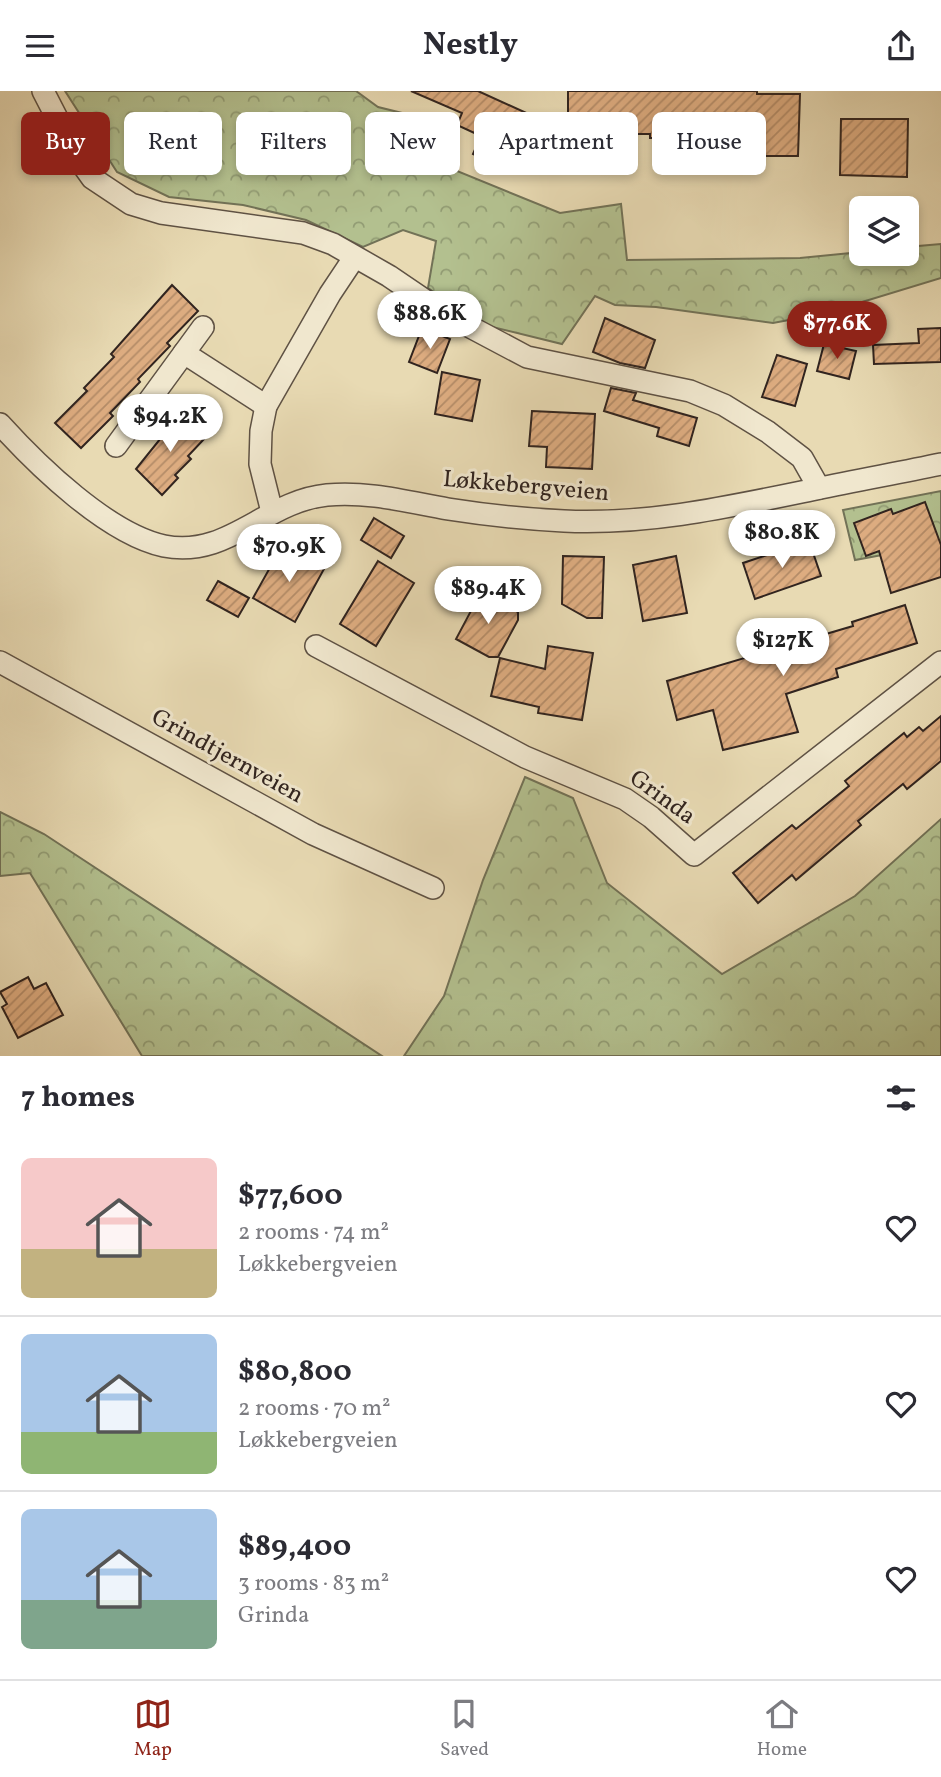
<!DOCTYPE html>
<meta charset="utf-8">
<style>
body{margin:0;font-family:Vollkorn,serif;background:#f2f2f3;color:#2b2b33;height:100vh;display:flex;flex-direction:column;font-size:26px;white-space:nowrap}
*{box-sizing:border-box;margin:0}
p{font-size:23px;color:#7c7c81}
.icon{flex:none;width:38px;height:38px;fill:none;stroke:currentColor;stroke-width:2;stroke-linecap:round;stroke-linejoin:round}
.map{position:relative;height:965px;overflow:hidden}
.panel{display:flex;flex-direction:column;background:#fff;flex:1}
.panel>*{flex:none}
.hud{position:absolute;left:21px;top:21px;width:900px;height:63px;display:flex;gap:14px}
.controls{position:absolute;left:849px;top:105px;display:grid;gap:14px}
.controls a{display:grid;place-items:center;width:70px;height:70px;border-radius:10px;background:#fff;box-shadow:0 4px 10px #0003;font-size:35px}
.price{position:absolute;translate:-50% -60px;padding:0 16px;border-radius:24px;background:#fff;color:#222;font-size:23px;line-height:46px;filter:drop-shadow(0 2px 4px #0008)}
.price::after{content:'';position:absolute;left:50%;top:42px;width:21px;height:16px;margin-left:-10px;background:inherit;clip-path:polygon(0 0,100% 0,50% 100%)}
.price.selected{background:#8f2418;color:#fff}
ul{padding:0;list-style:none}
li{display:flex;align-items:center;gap:21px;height:175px;padding:0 21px}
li+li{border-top:2px solid #e1e1e2}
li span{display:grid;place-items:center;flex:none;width:196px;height:140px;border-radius:10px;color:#555}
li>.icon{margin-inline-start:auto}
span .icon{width:84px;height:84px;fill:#fffc;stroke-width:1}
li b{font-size:30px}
h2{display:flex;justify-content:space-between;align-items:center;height:84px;padding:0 21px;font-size:30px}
.tag{padding:0 24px;border-radius:10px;background:#fff;box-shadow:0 4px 10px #0003;font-size:24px;line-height:63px}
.tag.selected{background:#8f2418;color:#fff}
header{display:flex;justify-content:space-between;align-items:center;height:91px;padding:0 21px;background:#fff;font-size:32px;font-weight:700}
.tabs{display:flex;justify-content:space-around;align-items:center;height:98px;border-top:2px solid #e1e1e2;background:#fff;font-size:19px;color:#7c7c81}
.tabs a{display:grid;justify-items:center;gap:4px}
.tabs .selected{color:#8f2418}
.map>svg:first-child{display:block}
.forest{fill:url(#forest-crowns);stroke:#727257;stroke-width:2}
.building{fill:url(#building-hatch);stroke:#31241f;stroke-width:2}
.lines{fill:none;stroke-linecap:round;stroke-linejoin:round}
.street-casing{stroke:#5f5244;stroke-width:24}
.street{stroke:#f0e7ce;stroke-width:21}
.labels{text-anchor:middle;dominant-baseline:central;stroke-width:6;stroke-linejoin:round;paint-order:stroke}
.street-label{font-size:24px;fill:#31241f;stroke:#f0e7ce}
</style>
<header><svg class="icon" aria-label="menu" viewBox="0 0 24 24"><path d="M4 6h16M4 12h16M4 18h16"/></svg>Nestly<svg class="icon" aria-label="share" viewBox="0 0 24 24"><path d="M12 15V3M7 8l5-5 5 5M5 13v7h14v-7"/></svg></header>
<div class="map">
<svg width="941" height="965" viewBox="0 0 941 965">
<defs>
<pattern id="forest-crowns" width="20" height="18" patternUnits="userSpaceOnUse" patternTransform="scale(1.75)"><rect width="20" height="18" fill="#b3c08f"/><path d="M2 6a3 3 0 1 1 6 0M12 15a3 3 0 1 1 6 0" fill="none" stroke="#929c74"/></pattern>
<pattern id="building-hatch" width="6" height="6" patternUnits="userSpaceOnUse" patternTransform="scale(1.75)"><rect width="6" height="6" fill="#ddac80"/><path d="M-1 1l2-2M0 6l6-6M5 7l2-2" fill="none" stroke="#b48c68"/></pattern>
</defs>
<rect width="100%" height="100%" fill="#e8dab3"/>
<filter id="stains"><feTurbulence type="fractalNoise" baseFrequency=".00286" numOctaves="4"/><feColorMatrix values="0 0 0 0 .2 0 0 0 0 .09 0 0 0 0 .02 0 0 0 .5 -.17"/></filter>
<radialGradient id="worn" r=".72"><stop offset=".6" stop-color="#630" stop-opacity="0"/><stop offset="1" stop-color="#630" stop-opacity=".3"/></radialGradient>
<g class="forest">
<path d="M65,0H356L378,16L414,25L452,78L560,122L621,113L627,169L800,167L861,161L906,163L907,156L941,153V187L826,222L773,232L656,216L615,214L595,205L562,253L480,233L428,197L436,150L403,139L363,156L306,129L243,114L169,106L117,81Z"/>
<path d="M941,400V485L914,458L855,469L843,419Z"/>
<path d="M525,686L573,707L607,792L722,883L855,805L941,728V965H404L444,905L483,789Z"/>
<path d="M0,721L44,743L382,965H142L30,782L0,785Z"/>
</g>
<g class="building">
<path d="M411,0H478L533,25L507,79L473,63L481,45L457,34L462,22Z"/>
<path d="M568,0H757V3H800L798,65H762V54H751V47H650V43H568Z"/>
<path d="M841,28H908L907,86L840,84Z"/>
<path d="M172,194L198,220L167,252L170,255L138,288L140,291L110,322L113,325L81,357L55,332L87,300L84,297L114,266L111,263Z"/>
<path d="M605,227L655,249L645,277L620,272L593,261Z"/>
<path d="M422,237L450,248L437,282L409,271Z"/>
<path d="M941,237V271L874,273L873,254L919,252L918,238Z"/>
<path d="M824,253L856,260L849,288L817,280Z"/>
<path d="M777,264L807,273L795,315L762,306Z"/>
<path d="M442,281L480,289L472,330L435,323Z"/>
<path d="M611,297L636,302L633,309L697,327L689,355L657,345L659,337L604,320Z"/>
<path d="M532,320L595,323L592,378L546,376L547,356L529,355Z"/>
<path d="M179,322L205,347L188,365L191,368L175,384L178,387L162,404L136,378L165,342L162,340Z"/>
<path d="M925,411L941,454V486L891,502L879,460L866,465L854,432L891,418L893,423Z"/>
<path d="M374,427L404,445L391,467L361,449Z"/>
<path d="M809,450L821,485L755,508L743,472Z"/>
<path d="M282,455L324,478L295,531L253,507Z"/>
<path d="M563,465L604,466L602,527H587L562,513Z"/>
<path d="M676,465L687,522L643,530L633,474Z"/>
<path d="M378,470L414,492L376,555L340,533Z"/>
<path d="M218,490L249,507L238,526L207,509Z"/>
<path d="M481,501L518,521V529L498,566H489L456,548Z"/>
<path d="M905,514L917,552L836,578L838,586L786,603L798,641L723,659L713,619L677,629L667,590L853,535L852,531Z"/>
<path d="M548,555L593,562L582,629L538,622L539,616L491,605L500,567L545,578Z"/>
<path d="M941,625V670L907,698L903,693L858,730L861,734L796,789L792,784L758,812L733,782L792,734L796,738L849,695L845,690L904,642L907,646L919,636L923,640Z"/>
<path d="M28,886L34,898L46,892L63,924L18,947L2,916L7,913L0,901Z"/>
</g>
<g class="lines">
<g class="street-casing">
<g id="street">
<path d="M43,0L77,66L92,87L131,113L161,122L303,142L333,153L389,185L442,221L527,266L690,300L724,314L768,341L802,367L819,397"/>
<path d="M184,262L266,315"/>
<path d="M0,333C38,375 108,443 164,455C228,468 265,410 327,404C368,400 408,411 448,418C486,424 525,428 564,430C650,434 733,415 816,398C857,389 899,382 941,373"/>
<path d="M116,355L203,236"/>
<path d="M272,421L260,373L261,340L266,315L330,203L354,167"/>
<path d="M316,555L525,666L625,708L651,726L694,764L941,571"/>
<path d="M0,571L313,743L433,797"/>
</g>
</g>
<use href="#street" class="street"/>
</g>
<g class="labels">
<g class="street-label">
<text transform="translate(526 396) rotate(5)">Løkkebergveien</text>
<text transform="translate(227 666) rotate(29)">Grindtjernveien</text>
<text transform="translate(662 707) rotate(36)">Grinda</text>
</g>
</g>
<rect width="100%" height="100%" filter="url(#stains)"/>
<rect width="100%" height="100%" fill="url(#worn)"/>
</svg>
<div class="controls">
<a><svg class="icon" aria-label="layers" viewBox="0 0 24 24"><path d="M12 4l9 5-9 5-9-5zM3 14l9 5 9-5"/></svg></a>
</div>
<b class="price" style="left:430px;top:260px">$88.6K</b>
<b class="price selected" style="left:837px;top:270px">$77.6K</b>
<b class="price" style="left:170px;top:363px">$94.2K</b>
<b class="price" style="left:782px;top:479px">$80.8K</b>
<b class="price" style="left:289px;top:493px">$70.9K</b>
<b class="price" style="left:488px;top:535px">$89.4K</b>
<b class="price" style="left:783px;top:587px">$127K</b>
<div class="hud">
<a class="tag selected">Buy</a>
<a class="tag">Rent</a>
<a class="tag">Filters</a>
<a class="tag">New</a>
<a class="tag">Apartment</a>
<a class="tag">House</a>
</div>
</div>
<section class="panel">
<h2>7 homes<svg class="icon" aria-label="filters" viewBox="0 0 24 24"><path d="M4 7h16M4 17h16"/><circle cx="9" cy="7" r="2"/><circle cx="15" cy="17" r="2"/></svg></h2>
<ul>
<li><span style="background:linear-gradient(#f6c9c9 65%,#c2b280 0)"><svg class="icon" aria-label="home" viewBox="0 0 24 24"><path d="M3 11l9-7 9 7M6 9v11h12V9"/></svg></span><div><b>$77,600</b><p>2 rooms · 74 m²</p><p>Løkkebergveien</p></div><svg class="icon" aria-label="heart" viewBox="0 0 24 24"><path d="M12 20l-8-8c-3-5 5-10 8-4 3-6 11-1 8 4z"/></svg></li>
<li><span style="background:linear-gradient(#a9c7e8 70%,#8fb573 0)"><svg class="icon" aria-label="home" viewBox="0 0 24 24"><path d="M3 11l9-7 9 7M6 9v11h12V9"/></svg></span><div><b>$80,800</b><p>2 rooms · 70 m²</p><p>Løkkebergveien</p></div><svg class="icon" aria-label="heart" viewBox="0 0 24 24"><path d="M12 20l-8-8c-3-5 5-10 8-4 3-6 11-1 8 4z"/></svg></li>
<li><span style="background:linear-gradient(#a9c7e8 65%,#7fa58c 0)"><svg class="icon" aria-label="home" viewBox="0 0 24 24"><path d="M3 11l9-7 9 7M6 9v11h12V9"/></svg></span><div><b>$89,400</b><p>3 rooms · 83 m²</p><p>Grinda</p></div><svg class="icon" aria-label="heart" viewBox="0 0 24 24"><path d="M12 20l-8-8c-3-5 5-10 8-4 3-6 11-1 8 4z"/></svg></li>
</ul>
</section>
<nav class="tabs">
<a class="selected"><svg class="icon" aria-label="map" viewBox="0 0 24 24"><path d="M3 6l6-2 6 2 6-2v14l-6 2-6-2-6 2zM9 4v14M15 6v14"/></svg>Map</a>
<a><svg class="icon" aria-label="saved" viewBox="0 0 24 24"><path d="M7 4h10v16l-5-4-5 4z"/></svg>Saved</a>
<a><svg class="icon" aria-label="home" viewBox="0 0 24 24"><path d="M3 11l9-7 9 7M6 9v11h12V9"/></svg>Home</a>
</nav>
